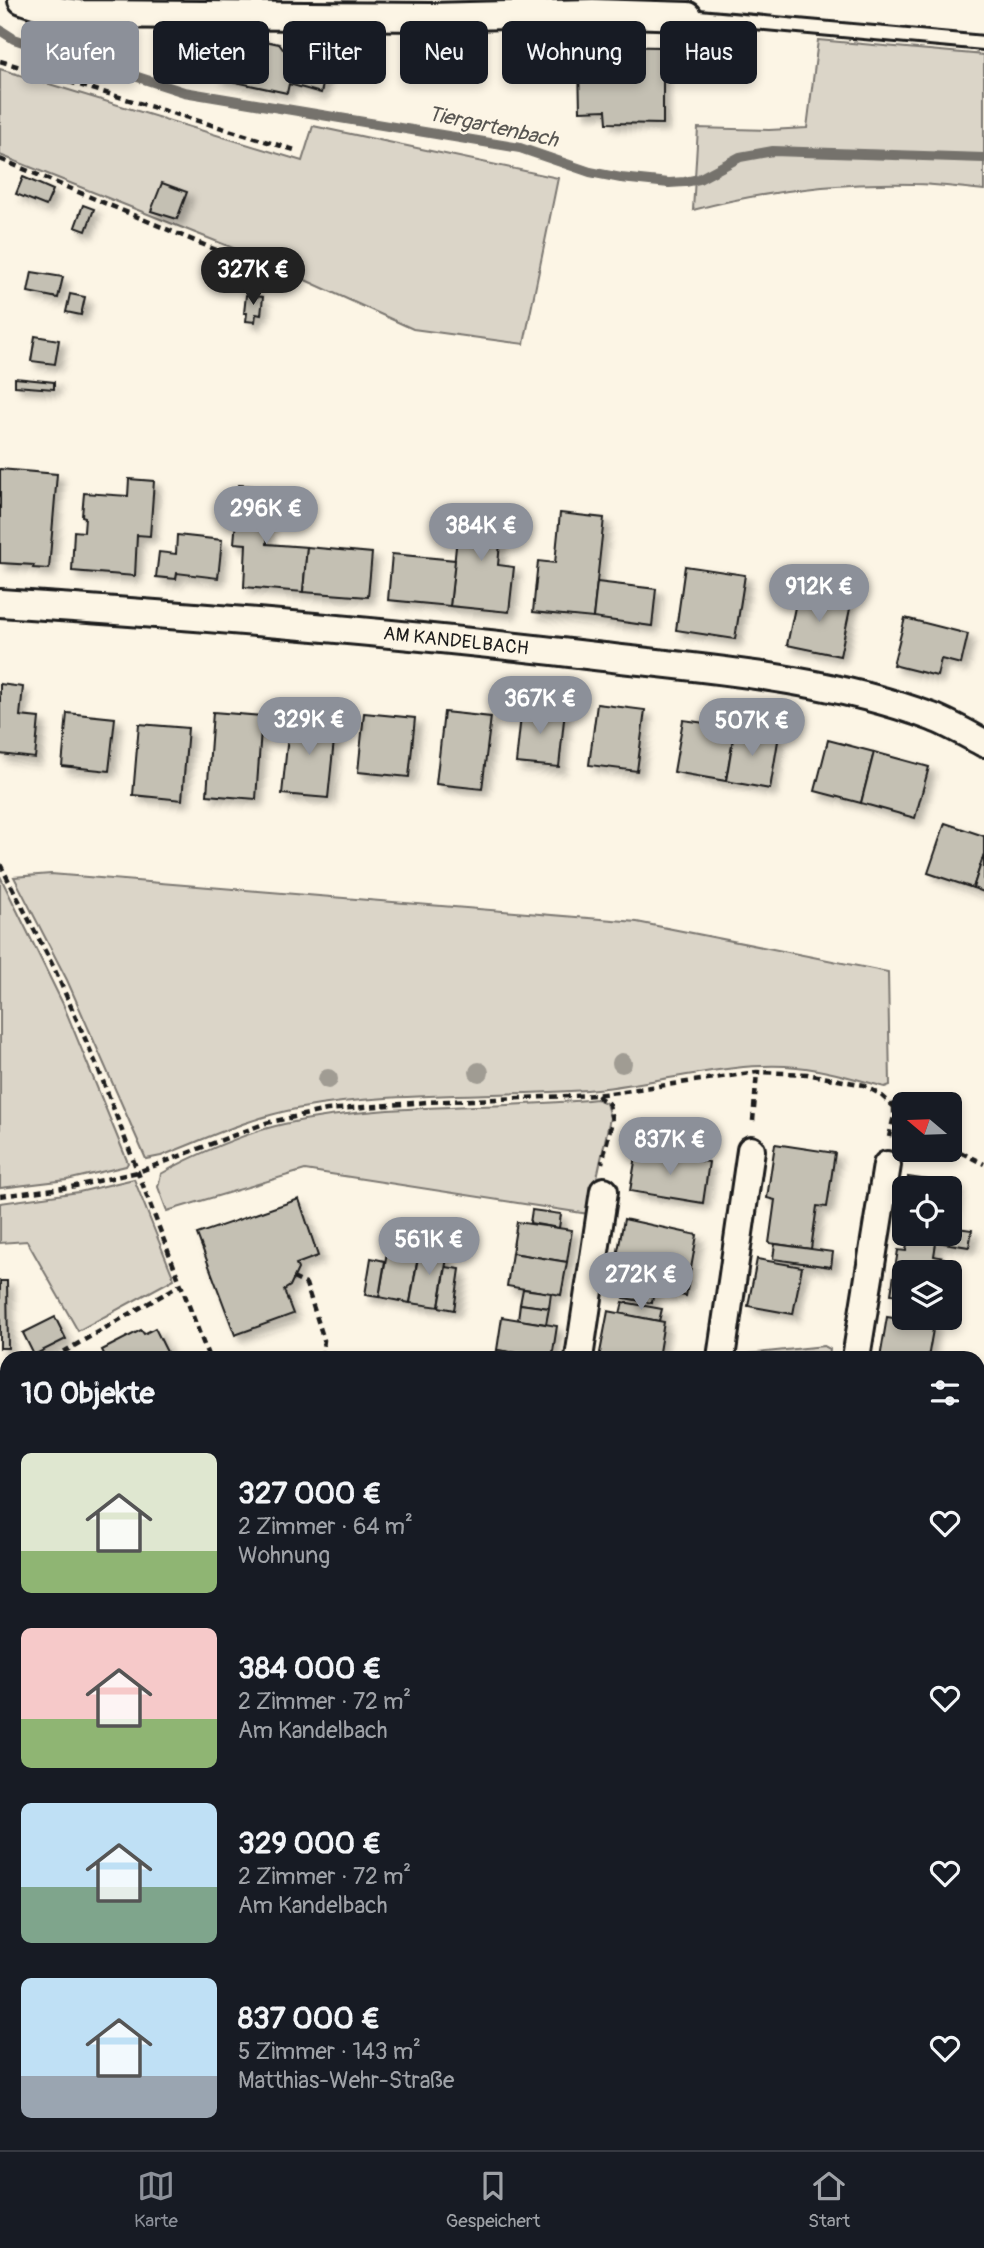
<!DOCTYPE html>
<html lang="de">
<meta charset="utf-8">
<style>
body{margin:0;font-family:Pangolin,sans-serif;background:#20242c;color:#f1f3f6;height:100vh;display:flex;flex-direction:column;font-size:26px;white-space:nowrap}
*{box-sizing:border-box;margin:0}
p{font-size:23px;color:#9ea1a6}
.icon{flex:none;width:38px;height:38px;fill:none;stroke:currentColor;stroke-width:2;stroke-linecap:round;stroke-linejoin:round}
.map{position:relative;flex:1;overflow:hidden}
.panel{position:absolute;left:0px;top:1351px;width:985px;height:800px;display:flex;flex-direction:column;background:#171b24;border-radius:21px 21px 0 0;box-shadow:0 4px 10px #0003}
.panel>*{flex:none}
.hud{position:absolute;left:21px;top:21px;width:943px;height:63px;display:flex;gap:14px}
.needle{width:46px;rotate:289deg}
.buttons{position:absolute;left:892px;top:1092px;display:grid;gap:14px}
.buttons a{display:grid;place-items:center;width:70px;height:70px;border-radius:10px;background:#171b24;box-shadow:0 4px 10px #0003;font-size:35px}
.price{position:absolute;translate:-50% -60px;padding:0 16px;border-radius:24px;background:#8c9099;color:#fff;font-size:23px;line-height:46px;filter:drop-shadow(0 2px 4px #0008)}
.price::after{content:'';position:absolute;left:50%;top:42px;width:21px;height:16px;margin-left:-10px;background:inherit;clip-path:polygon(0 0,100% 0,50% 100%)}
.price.current{background:#222;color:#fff}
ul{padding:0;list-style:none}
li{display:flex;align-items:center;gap:21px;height:175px;padding:0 21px}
li span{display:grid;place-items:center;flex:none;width:196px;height:140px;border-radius:10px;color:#555}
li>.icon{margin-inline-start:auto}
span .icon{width:84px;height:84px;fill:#fffc;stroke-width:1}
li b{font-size:30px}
h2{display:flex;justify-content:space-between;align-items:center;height:84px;padding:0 21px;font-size:30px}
.chip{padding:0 24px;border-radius:10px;background:#171b24;box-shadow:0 4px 10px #0003;font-size:24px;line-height:63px}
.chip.current{background:#8c9099;color:#fff}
.tabs{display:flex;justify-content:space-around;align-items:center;height:98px;border-top:2px solid #363941;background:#171b24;font-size:19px;color:#9ea1a6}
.tabs a{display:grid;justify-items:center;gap:4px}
.tabs .current{color:#8c9099}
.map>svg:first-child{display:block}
.green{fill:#dbd5c8;stroke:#7c7872;stroke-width:2}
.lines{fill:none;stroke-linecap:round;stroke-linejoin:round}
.stream{stroke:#75726c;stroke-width:10}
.building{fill:#c4c0b3;stroke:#1c1c1c;stroke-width:2;filter:url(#shadow)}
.service-casing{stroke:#1c1c1c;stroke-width:18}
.minor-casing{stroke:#1c1c1c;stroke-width:32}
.path{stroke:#1c1c1c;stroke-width:4.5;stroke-dasharray:7 5;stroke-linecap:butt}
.service{stroke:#fcf5e5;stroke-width:12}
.minor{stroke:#fcf5e5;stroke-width:26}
.tree{fill:#a09c93}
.labels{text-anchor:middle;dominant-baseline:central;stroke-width:5;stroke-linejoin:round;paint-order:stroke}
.street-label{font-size:19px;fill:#1c1c1c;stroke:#fcf5e5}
.water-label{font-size:21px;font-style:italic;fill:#575551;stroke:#fcf5e5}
</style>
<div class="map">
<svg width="984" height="2150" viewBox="0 0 984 2150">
<defs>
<filter id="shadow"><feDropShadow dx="6" dy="6" stdDeviation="3.5" flood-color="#0004"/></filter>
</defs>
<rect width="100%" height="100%" fill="#fcf5e5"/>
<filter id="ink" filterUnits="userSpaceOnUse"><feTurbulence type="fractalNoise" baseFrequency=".0143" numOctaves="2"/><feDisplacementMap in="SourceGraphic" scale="14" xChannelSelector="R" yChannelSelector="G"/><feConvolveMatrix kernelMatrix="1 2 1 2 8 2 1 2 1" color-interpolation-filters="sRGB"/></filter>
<g filter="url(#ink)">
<g class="green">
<path d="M818,40L984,55V190C961,188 937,184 914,184C840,182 765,191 693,210L698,128L769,130L807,128Z"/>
<path d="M0,69L302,161L313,126L558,178L524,344L413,329L248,254L0,155Z"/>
<path d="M51,874L637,922L888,972L890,1085L885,1087C856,1079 827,1070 797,1067C731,1060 654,1085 587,1090C490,1097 391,1091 296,1109C249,1118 205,1139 161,1156L146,1159L67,980L14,877Z"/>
<path d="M0,876L63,1004L128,1163L126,1166L67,1180L0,1188Z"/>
<path d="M597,1099L606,1103L610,1118L589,1214L305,1170L167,1211L158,1187L161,1174C191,1156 250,1131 284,1124C387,1102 493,1110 597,1099Z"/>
<path d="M134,1179L174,1279L78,1331L27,1241L0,1243V1203L79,1192Z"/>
<path d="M824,1346L830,1349L829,1358H742L747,1354Z"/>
<path d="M984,1474V1556L978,1555V1519Z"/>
<path d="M978,1568L984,1569V1729L978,1728Z"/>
<path d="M7,1584V1746L0,1745V1587Z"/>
<path d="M978,1750L984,1751V1906L978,1905Z"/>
<path d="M0,1840L7,1842V2035L0,2034Z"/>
<path d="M978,1973L984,1974V2028L978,2027Z"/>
<path d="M0,2049L7,2050V2144H55V2150H0Z"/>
<path d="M978,2097L984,2098V2150H947L898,2144H978Z"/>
<path d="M69,2144H234L274,2150H68Z"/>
<path d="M508,2144H878L877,2150H507Z"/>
</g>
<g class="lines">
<path class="stream" d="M0,30L14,39L35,46L79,58L184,92L520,148L590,172L621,178L669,183L685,182L699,179L740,157L773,151L984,158"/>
</g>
<g class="building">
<path d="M227,33L279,44L283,49L329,60L321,93L289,84L287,93L217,78Z"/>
<path d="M605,46L663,47V124L607,123L606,110L580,111L579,64H605Z"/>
<path d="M23,177L53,190L46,206L16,194Z"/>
<path d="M162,183L187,192L177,219L151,211Z"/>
<path d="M83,205L94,209L86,231L75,227Z"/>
<path d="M32,272L63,277L58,298L28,292Z"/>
<path d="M70,294L85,297L81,315L66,312Z"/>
<path d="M246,295L263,297L261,315L256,314L255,322L246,321L247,313H244Z"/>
<path d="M35,336L59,340L55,364L31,361Z"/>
<path d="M15,378L54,382V389L15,386Z"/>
<path d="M0,469L57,474L49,569L33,568L34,565L0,563Z"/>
<path d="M129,479L154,481L150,536L137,535L135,576L72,571L74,531L84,532L85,517L82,516L84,493L128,496Z"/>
<path d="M239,485L271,487L267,544L307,547L303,592L244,587L246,544L234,543Z"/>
<path d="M460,507L503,511L498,565L514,567L509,612L450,606Z"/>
<path d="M560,513L604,518L593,618L533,612L538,561L555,563Z"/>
<path d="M177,535L222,540L218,578L177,573L176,579L156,577L159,552L176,554Z"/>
<path d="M307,547L372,553L368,597L303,592Z"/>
<path d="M392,554L455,560L450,606L388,600Z"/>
<path d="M685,566L745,575L735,639L676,630Z"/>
<path d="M597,582L656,589L652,626L593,618Z"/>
<path d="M798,593L851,604L840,656L787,645Z"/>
<path d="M905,618L968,634L961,664L941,659L937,676L893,665Z"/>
<path d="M0,684L23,687L20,716L39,718L35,758L0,754Z"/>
<path d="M597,704L645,710L637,771L589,765Z"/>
<path d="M522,706L565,710L559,767L516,763Z"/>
<path d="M213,712L262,716L256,799L207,795Z"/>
<path d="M444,712L491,717L482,789L436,784Z"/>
<path d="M67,713L115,718L109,771L62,766Z"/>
<path d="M364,713L415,718L409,777L358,772Z"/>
<path d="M290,716L336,721L328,798L282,794Z"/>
<path d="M683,720L735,727L726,781L674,772Z"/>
<path d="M139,724L188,728L182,800L133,795Z"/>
<path d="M735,727L779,735L770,789L726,781Z"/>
<path d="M828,740L874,752L861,803L815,791Z"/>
<path d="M874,752L929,767L915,818L861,803Z"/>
<path d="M945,823L984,836V854L973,888L928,873Z"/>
<path d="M984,854V892L973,888Z"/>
<path d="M775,1144L835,1153L827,1207L817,1206L811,1249L769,1243L775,1200L767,1198Z"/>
<path d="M637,1150L709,1162L703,1203L630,1191Z"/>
<path d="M908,1177L956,1184L950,1220V1188H907Z"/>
<path d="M299,1199L318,1256L296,1264L298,1269L290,1286L284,1290L293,1314L235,1335L197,1234Z"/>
<path d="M532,1210L561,1214L559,1228L530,1223Z"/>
<path d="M624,1219L697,1235L686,1296L629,1286L634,1258L617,1256Z"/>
<path d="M517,1222L572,1230L567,1262L512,1253Z"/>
<path d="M950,1227L972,1230L969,1247L911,1238V1234H950Z"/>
<path d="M908,1237L936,1243L934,1256L944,1258L942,1272H905V1296L891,1294L898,1250L906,1251Z"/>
<path d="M389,1241L420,1246L410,1303L379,1297Z"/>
<path d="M775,1244L833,1252L831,1267L773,1259Z"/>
<path d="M420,1246L448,1251L439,1307L410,1303Z"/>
<path d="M512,1253L567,1262L561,1295L507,1286Z"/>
<path d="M371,1258L385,1261L379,1297L365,1295Z"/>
<path d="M757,1259L802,1267L793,1314L748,1306Z"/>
<path d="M446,1267L460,1269L454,1310L439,1307Z"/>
<path d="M0,1281H7L8,1348H0Z"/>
<path d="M627,1283L629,1286L654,1290L652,1303L624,1298Z"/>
<path d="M523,1289L551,1293L549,1308L520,1304Z"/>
<path d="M623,1302L662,1309L659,1321L620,1314Z"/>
<path d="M520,1304L549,1308L546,1324L518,1320Z"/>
<path d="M608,1311L664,1322L658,1358H599Z"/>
<path d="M55,1317L66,1339L34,1355L23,1333Z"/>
<path d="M502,1317L557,1326L552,1358L497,1350Z"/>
<path d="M887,1317L934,1324L928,1358H880Z"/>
<path d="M155,1328L170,1358H106L102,1350L141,1330L144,1334Z"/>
<path d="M497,1350L541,1357L549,1358H496Z"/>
<path d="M7,1501V1518L0,1521V1504Z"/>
<path d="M7,1518V1533L4,1535L0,1521Z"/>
<path d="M0,1782L7,1783V1842L0,1840Z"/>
<path d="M978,1927L984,1928V1974L978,1973Z"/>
<path d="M978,2049L984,2050V2098L978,2097Z"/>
<path d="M234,2144H305L304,2150H274Z"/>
<path d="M305,2144H402L401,2150H304Z"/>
<path d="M477,2144H508L507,2150H476Z"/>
</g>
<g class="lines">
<g class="service-casing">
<path id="service" d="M688,16L984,43"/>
</g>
<g class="minor-casing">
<g id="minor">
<path d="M22,0L52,10L79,14L430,17L593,13L688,16"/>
<path d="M0,603C199,616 397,632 595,656C708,669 825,677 932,717C950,724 967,734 984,743"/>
<path d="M579,1358L604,1191"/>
<path d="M721,1358L751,1150"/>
<path d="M856,1358L887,1165"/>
<path d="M0,1387L7,1383"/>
<path d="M0,1424L7,1436"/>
<path d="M455,2150L456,2144"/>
</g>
</g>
<g class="path">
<path d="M0,61L298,151"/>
<path d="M0,159L247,263"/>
<path d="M0,864L54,968L98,1068L209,1358"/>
<path d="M597,1096L609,1104L612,1121L602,1163"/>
<path d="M753,1121L757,1072"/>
<path d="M889,1137L894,1116V1108"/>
<path d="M950,1147L984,1164"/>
<path d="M0,1196L71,1187L138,1172L266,1123L327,1110L427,1102L596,1095L757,1072L807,1074L864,1085L881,1095L905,1117"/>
<path d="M293,1278L306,1284L324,1340L322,1358"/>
<path d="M53,1358L180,1285"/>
<path d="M978,1386L984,1385"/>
<path d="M978,1470L984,1423"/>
<path d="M978,1562L984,1563"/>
<path d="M0,1585L7,1582"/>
<path d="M978,1736L984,1737"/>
<path d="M0,1752L7,1753"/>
<path d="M978,1914L984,1915"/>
<path d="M978,2037L984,2038"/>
<path d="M0,2039L7,2040"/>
<path d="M861,2144L867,2149L871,2150"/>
<path d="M60,2150L61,2144"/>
<path d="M891,2150L892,2144"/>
</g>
<use href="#service" class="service"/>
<use href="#minor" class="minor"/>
</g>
<g class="tree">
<circle cx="622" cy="1063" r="10"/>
<circle cx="479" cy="1072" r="10"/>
<circle cx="328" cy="1079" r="10"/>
</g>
</g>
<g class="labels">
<g class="street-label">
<text transform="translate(456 641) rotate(6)">AM KANDELBACH</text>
</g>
<g class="water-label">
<text transform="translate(493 127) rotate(12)">Tiergartenbach</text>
</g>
</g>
</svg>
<div class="buttons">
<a><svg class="needle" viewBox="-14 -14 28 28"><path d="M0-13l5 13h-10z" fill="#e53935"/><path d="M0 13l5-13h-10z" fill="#9ea1a6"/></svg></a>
<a><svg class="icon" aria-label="locate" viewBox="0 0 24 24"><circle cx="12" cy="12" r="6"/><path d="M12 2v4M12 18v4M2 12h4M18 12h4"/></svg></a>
<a><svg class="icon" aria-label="layers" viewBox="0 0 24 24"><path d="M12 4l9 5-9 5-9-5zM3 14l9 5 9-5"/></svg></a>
</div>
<b class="price current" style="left:253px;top:307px">327K €</b>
<b class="price" style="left:266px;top:546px">296K €</b>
<b class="price" style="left:481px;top:563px">384K €</b>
<b class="price" style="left:819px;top:624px">912K €</b>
<b class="price" style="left:540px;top:736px">367K €</b>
<b class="price" style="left:309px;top:757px">329K €</b>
<b class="price" style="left:752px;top:758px">507K €</b>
<b class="price" style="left:670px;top:1177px">837K €</b>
<b class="price" style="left:429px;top:1277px">561K €</b>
<b class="price" style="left:641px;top:1312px">272K €</b>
<div class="hud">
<a class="chip current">Kaufen</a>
<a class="chip">Mieten</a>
<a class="chip">Filter</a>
<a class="chip">Neu</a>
<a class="chip">Wohnung</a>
<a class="chip">Haus</a>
</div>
<section class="panel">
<h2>10 Objekte<svg class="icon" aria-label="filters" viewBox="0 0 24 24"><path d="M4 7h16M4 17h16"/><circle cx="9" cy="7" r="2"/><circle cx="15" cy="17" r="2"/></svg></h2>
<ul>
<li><span style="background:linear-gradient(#dfe7d0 70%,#8fb573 0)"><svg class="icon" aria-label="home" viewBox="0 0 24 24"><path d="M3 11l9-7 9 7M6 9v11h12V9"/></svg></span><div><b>327 000 €</b><p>2 Zimmer · 64 m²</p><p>Wohnung</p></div><svg class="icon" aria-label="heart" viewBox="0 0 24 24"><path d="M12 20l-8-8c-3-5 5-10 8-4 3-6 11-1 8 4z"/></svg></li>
<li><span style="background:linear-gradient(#f6c9c9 65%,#8fb573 0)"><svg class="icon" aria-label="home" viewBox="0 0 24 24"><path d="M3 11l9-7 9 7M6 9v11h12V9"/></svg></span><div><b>384 000 €</b><p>2 Zimmer · 72 m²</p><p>Am Kandelbach</p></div><svg class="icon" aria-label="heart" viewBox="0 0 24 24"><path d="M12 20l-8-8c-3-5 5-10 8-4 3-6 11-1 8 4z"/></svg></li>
<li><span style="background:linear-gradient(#bfe0f5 60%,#7fa58c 0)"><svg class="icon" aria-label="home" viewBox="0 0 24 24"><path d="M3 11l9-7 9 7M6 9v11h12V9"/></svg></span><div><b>329 000 €</b><p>2 Zimmer · 72 m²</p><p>Am Kandelbach</p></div><svg class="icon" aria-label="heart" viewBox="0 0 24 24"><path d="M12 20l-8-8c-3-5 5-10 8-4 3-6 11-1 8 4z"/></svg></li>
<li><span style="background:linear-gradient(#bfe0f5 70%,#9aa5b1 0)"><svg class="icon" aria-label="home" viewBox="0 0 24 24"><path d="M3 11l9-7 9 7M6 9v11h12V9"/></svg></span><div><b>837 000 €</b><p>5 Zimmer · 143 m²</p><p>Matthias-Wehr-Straße</p></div><svg class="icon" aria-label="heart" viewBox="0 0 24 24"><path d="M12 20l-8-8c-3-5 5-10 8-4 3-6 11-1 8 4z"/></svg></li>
</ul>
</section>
</div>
<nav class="tabs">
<a class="current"><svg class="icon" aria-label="map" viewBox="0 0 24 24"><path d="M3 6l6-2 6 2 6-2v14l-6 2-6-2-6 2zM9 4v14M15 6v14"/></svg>Karte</a>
<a><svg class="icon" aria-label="saved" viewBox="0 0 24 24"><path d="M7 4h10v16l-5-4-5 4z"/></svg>Gespeichert</a>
<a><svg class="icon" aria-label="home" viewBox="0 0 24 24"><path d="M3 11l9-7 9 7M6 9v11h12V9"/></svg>Start</a>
</nav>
